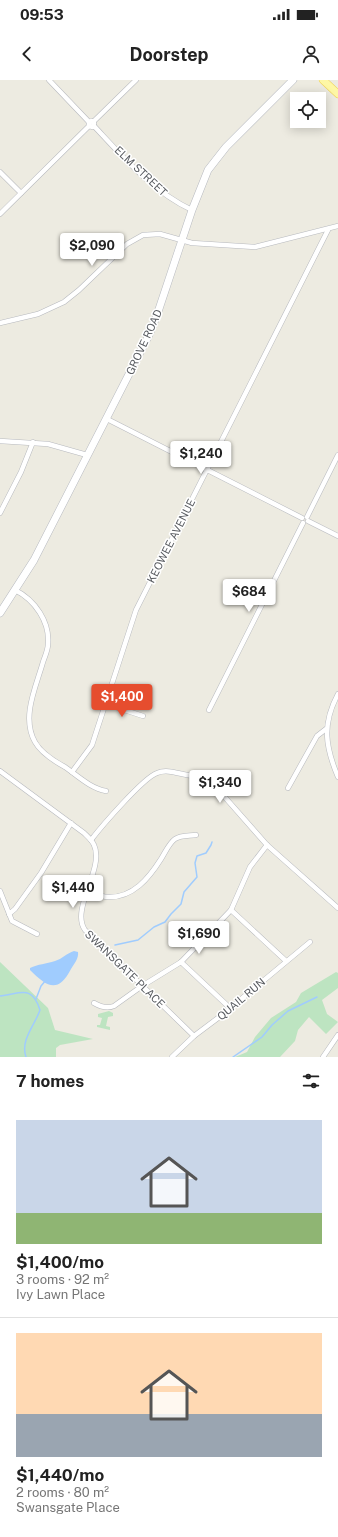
<!DOCTYPE html>
<meta charset="utf-8">
<style>
body{margin:0;font-family:"Public Sans",sans-serif;background:#f2f2f2;color:#222;height:100vh;display:flex;flex-direction:column;font-size:15px;white-space:nowrap}
*{box-sizing:border-box;margin:0}
p{font-size:13px;color:#767676}
.icon{flex:none;width:22px;height:22px;fill:none;stroke:currentColor;stroke-width:2;stroke-linecap:round;stroke-linejoin:round}
.map{position:relative;height:977px;overflow:hidden}
.sheet{display:flex;flex-direction:column;background:#fff;flex:1}
.sheet>*{flex:none}
.controls{position:absolute;left:290px;top:12px;display:grid;gap:8px}
.controls a{display:grid;place-items:center;width:36px;height:36px;border-radius:0px;background:#fff;box-shadow:0 2px 10px #0003;font-size:20px}
.price{position:absolute;translate:-50% -34px;padding:0 9px;border-radius:4px;background:#fff;color:#222;font-size:13px;line-height:26px;filter:drop-shadow(0 1px 2px #0008)}
.price::after{content:'';position:absolute;left:50%;top:24px;width:12px;height:9px;margin-left:-6px;background:inherit;clip-path:polygon(0 0,100% 0,50% 100%)}
.price.selected{background:#e64d2e;color:#fff}
ul{padding:0;list-style:none}
li{display:grid;align-content:center;gap:8px;height:212px;padding:0 16px}
li+li{border-top:1px solid #e0e0e0}
li span{display:grid;place-items:center;height:124px;border-radius:0px;color:#555}
li>.icon{margin-inline-start:auto}
span .icon{width:72px;height:72px;fill:#fffc;stroke-width:1}
li b{font-size:17px}
h2{display:flex;justify-content:space-between;align-items:center;height:48px;padding:0 16px;font-size:17px}
.status{display:flex;justify-content:space-between;align-items:center;height:28px;padding:0 20px;background:#fff;direction:ltr}
.status svg{height:11px;fill:currentColor}
header{display:flex;justify-content:space-between;align-items:center;height:52px;padding:0 16px;background:#fff;font-size:18px;font-weight:700}
.map>svg:first-child{display:block}
.green{fill:#bde4c1}
.water{fill:#a0ccfe}
.lines{fill:none;stroke-linecap:round;stroke-linejoin:round}
.stream{stroke:#a0ccfe;stroke-width:1.5}
.minor-casing{stroke:#b7b9be;stroke-width:5.5}
.secondary-casing{stroke:#b7bac0;stroke-width:8}
.primary-casing{stroke:#efd258;stroke-width:8}
.minor{stroke:#fff;stroke-width:4.5}
.secondary{stroke:#fff;stroke-width:7}
.primary{stroke:#fef7a5;stroke-width:7}
.labels{text-anchor:middle;dominant-baseline:central;stroke-width:3;stroke-linejoin:round;paint-order:stroke}
.street-label{font-size:11px;fill:#5a5d62;stroke:#fff}
</style>
<div class="status"><b>09:53</b><svg viewBox="0 0 49 12"><path d="M0 12V9h3v3zM5 12V6h3v6zM10 12V3h3v9zM15 12V0h3v12zM26 1h20v11H26zM47 4h2v5h-2z"/></svg></div>
<header><svg class="icon" aria-label="back" viewBox="0 0 24 24"><path d="M15 5l-7 7 7 7"/></svg>Doorstep<svg class="icon" aria-label="person" viewBox="0 0 24 24"><circle cx="12" cy="8" r="4"/><path d="M4 21q1-7 8-7t8 7"/></svg></header>
<div class="map">
<svg width="338" height="977" viewBox="0 0 338 977">
<rect width="100%" height="100%" fill="#edebe1"/>
<g class="green">
<path d="M0,882L48,928L55,950L93,959L60,965L56,968V977H0Z"/>
<path d="M336,892L338,893V908L322,920L327,934L338,942L326,954L309,937L298,950L295,961L280,977H235L247,972L255,957L271,938L296,922L301,913Z"/>
<path d="M109,931L113,933V936L108,937L106,946L110,947V950L97,947V945H100L102,938L98,937V934Z"/>
</g>
<path class="water" d="M74,871L78,872C79,878 74,884 71,889C58,914 47,907 30,890V888C38,884 46,884 55,881C62,879 67,873 74,871Z"/>
<g class="lines">
<g class="stream">
<path d="M115,865L138,860L154,847L165,842L171,834L181,824L184,812L197,797L195,783L197,776L206,773L211,765L212,762"/>
<path d="M0,916C20,914 32,904 40,930C35,945 20,960 26,977"/>
<path d="M36,919L41,906L46,900"/>
<path d="M233,977L262,957L272,945L288,931L317,917"/>
</g>
<g class="minor-casing">
<g id="minor">
<path d="M49,0L89,42"/>
<path d="M93,42L136,0"/>
<path d="M94,46C123,77 153,112 192,130"/>
<path d="M0,92L21,113"/>
<path d="M0,134L89,46V42L92,41L94,43L93,47L89,46"/>
<path d="M0,243L38,234L64,222L79,210L127,164L143,155L160,154L192,163L255,167L338,146"/>
<path d="M107,339L302,438"/>
<path d="M0,361L48,364L87,375"/>
<path d="M0,433L21,392L33,362"/>
<path d="M307,437L338,375"/>
<path d="M308,441L338,456"/>
<path d="M15,510C35,520 50,542 48,564C48,570 45,576 43,582C36,607 21,637 35,662C41,673 54,681 65,687C78,696 90,708 106,711"/>
<path d="M338,614C322,644 325,666 338,697"/>
<path d="M106,624L143,636"/>
<path d="M209,630L303,443"/>
<path d="M0,691L84,753C87,756 92,760 94,765C105,788 70,829 85,850L194,956"/>
<path d="M72,692L92,665L136,530L328,150"/>
<path d="M288,708L317,656L326,649"/>
<path d="M91,760C101,747 143,698 157,693C166,689 177,693 187,695C198,697 206,699 215,706L267,765L338,828"/>
<path d="M0,811L12,841L37,854"/>
<path d="M87,812C94,814 102,817 108,817C133,818 149,798 161,779C165,773 169,763 175,759C181,755 189,756 196,755"/>
<path d="M231,830L286,881"/>
<path d="M9,834L15,829L41,793L71,743"/>
<path d="M181,882L230,928"/>
<path d="M94,923C101,927 107,929 114,926L142,906L181,882L231,830L250,787L267,765"/>
<path d="M172,977L194,956L222,935L310,862"/>
<path d="M323,977L338,955"/>
</g>
</g>
<g class="secondary-casing">
<path id="secondary" d="M0,533L34,480L149,255L157,235L192,130L208,90L226,67L293,0"/>
</g>
<g class="primary-casing">
<path id="primary" d="M323,0L338,14"/>
</g>
<use href="#minor" class="minor"/>
<use href="#secondary" class="secondary"/>
<use href="#primary" class="primary"/>
</g>
<g class="labels">
<g class="street-label">
<text transform="translate(141 91) rotate(43)">ELM STREET</text>
<text transform="translate(144 262) rotate(-65)">GROVE ROAD</text>
<text transform="translate(171 461) rotate(-63)">KEOWEE AVENUE</text>
<text transform="translate(125 889) rotate(44)">SWANSGATE PLACE</text>
<text transform="translate(241 919) rotate(-40)">QUAIL RUN</text>
</g>
</g>
</svg>
<div class="controls">
<a><svg class="icon" aria-label="locate" viewBox="0 0 24 24"><circle cx="12" cy="12" r="6"/><path d="M12 2v4M12 18v4M2 12h4M18 12h4"/></svg></a>
</div>
<b class="price" style="left:92px;top:187px">$2,090</b>
<b class="price" style="left:201px;top:395px">$1,240</b>
<b class="price" style="left:249px;top:533px">$684</b>
<b class="price selected" style="left:122px;top:638px">$1,400</b>
<b class="price" style="left:220px;top:724px">$1,340</b>
<b class="price" style="left:73px;top:829px">$1,440</b>
<b class="price" style="left:199px;top:875px">$1,690</b>
</div>
<section class="sheet">
<h2>7 homes<svg class="icon" aria-label="filters" viewBox="0 0 24 24"><path d="M4 7h16M4 17h16"/><circle cx="9" cy="7" r="2"/><circle cx="15" cy="17" r="2"/></svg></h2>
<ul>
<li><span style="background:linear-gradient(#c9d6e8 75%,#8fb573 0)"><svg class="icon" aria-label="home" viewBox="0 0 24 24"><path d="M3 11l9-7 9 7M6 9v11h12V9"/></svg></span><div><b>$1,400/mo</b><p>3 rooms · 92 m²</p><p>Ivy Lawn Place</p></div></li>
<li><span style="background:linear-gradient(#ffd9b3 65%,#9aa5b1 0)"><svg class="icon" aria-label="home" viewBox="0 0 24 24"><path d="M3 11l9-7 9 7M6 9v11h12V9"/></svg></span><div><b>$1,440/mo</b><p>2 rooms · 80 m²</p><p>Swansgate Place</p></div></li>
</ul>
</section>
